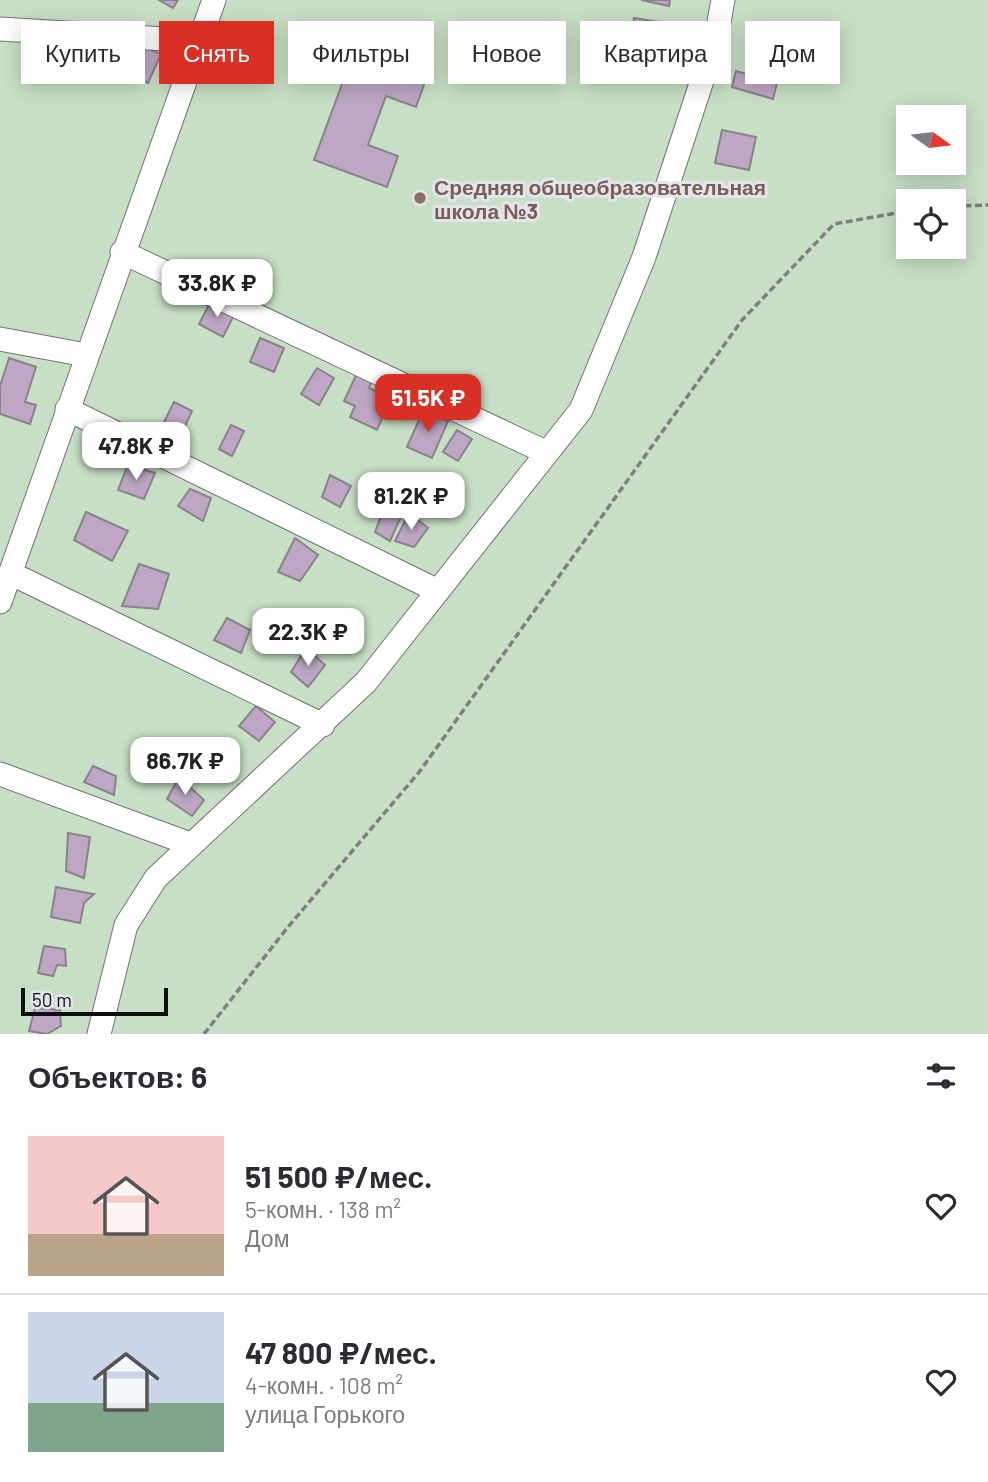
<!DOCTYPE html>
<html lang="ru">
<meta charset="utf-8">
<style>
body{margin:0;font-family:Barlow,sans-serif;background:#f7f7f7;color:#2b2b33;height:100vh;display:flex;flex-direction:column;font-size:26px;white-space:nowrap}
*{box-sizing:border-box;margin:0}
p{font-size:23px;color:#7c7c81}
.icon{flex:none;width:38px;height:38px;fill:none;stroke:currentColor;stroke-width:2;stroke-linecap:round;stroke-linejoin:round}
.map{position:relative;height:1034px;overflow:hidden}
.drawer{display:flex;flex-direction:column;background:#fff;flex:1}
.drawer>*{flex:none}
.top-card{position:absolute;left:21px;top:21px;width:947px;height:63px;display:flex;gap:14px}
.needle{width:46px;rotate:104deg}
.controls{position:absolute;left:896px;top:105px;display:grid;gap:14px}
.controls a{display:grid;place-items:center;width:70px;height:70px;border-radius:0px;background:#fff;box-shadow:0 4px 18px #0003;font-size:35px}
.scale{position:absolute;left:21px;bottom:18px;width:147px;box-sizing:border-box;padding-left:7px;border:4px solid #0f0f12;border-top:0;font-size:19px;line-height:24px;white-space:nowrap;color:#0f0f12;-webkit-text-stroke:5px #e4e4ec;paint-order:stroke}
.price{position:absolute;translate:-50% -60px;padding:0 16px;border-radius:14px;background:#fff;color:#222;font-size:23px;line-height:46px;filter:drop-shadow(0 2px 4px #0008)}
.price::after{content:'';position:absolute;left:50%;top:42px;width:21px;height:16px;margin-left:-10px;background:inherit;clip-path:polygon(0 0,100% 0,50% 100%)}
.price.current{background:#d93025;color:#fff}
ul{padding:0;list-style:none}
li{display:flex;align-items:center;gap:21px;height:175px;padding:0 28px}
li+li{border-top:2px solid #e1e1e2}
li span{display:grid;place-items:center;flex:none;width:196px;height:140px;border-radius:0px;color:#555}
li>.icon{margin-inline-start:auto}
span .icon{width:84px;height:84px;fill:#fffc;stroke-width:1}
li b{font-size:30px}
h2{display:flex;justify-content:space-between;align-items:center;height:84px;padding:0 28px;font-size:30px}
.tag{padding:0 24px;border-radius:0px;background:#fff;box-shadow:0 4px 18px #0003;font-size:24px;line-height:63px}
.tag.current{background:#d93025;color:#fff}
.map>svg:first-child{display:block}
.green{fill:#c7dfc4;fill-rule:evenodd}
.building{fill:#bda7c4;stroke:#888389;stroke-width:2}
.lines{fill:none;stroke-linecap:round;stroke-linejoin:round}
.minor-casing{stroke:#73727a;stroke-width:25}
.path{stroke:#7e7e83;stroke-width:3.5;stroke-dasharray:7 3.5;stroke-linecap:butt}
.minor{stroke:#fff;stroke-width:23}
.education-dot{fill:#8d6e63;stroke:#e4e4ec;stroke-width:2.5}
.labels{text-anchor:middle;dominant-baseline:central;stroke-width:6;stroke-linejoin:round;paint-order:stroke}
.education-label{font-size:21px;font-weight:bold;fill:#785e54;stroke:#e4e4ec;text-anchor:start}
</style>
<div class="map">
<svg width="988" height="1034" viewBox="0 0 988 1034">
<rect width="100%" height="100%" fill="#e4e4ec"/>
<path class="green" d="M0,0H988V1034H0ZM908,117H954V163H908ZM908,201H954V247H908Z"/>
<g class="building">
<path d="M159,0H178L173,8Z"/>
<path d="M641,0H670L669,6Z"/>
<path d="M634,18L666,23L660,67L612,59L616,33L631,35Z"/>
<path d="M68,40L95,48L88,70L62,63Z"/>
<path d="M144,47L161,54L148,83L131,75Z"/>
<path d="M355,49L427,76L416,107L386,96L368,145L398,156L387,187L314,160Z"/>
<path d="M736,71L777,83L773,99L732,87Z"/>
<path d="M722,130L756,137L749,170L715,163Z"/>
<path d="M211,301L235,313L223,337L199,324Z"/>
<path d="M260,338L284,348L274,372L250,362Z"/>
<path d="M9,358L36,367L25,402L36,405L30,424L0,414V386Z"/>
<path d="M317,368L334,378L319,405L301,394Z"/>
<path d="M358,371L373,378L369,388L391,398L377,430L350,417L355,406L344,401Z"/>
<path d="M174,402L192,411L181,435L162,426Z"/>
<path d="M423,411L448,421L432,458L407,447Z"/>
<path d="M231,425L244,431L232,456L219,449Z"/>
<path d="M457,430L472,439L458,461L443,452Z"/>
<path d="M128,465L155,473L144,499L118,490Z"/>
<path d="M330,475L351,486L340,507L322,497Z"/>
<path d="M190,489L211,498L203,521L178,506Z"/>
<path d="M385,506L402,514L390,541L375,532Z"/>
<path d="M86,512L128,531L112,561L74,540Z"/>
<path d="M409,513L428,528L414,547L395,541Z"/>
<path d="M295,538L318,555L300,581L278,572Z"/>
<path d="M139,564L169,574L158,609L122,606Z"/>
<path d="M227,618L250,630L241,653L214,640Z"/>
<path d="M306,648L325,665L308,687L291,672Z"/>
<path d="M256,706L275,722L259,741L239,726Z"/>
<path d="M93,766L116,776L114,795L84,782Z"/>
<path d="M179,777L204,800L192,816L167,799Z"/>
<path d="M68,833L90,837L84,878L66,871Z"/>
<path d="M56,887L94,894L84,903L80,923L51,917Z"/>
<path d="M44,946L65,949L66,966L57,965L53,976L38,973Z"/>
<path d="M35,1008L60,1010L61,1026L47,1034L29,1031Z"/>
</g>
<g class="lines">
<g class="minor-casing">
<g id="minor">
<path d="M0,29L198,41"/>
<path d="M122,252L545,452"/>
<path d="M0,339L86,355"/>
<path d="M67,409L438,591"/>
<path d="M10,573L323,725"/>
<path d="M0,602L214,0"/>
<path d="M0,774L190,844"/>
<path d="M99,1034L126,925L156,878L366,682L581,410L644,257L716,38L723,0"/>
</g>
</g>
<g class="path">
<path d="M954,206L988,205"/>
<path d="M204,1034L288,927L420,771L742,320L834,224L908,211"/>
</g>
<use href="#minor" class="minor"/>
</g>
<circle class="education-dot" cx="420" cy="198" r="7"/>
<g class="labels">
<g class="education-label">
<text x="434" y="186">Средняя общеобразовательная<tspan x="434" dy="24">школа №3</tspan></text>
</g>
</g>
</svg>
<div class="controls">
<a><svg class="needle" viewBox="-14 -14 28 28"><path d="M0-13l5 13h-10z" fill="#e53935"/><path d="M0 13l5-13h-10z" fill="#7c7c81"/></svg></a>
<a><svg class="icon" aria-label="locate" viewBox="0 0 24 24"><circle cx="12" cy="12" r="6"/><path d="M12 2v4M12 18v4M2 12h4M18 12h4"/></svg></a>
</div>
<div class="scale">50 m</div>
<b class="price" style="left:217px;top:319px">33.8K ₽</b>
<b class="price current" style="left:428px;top:434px">51.5K ₽</b>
<b class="price" style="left:136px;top:482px">47.8K ₽</b>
<b class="price" style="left:411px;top:532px">81.2K ₽</b>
<b class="price" style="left:308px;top:668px">22.3K ₽</b>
<b class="price" style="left:185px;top:797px">86.7K ₽</b>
<div class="top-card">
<a class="tag">Купить</a>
<a class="tag current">Снять</a>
<a class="tag">Фильтры</a>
<a class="tag">Новое</a>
<a class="tag">Квартира</a>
<a class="tag">Дом</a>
</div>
</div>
<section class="drawer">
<h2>Объектов: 6<svg class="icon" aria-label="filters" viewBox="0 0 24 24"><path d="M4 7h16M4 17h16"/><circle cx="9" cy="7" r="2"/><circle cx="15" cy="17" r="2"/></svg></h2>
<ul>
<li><span style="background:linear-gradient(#f6c9c9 70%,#b9a48a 0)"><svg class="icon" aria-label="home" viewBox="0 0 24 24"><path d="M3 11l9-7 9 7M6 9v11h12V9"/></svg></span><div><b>51 500 ₽/мес.</b><p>5-комн. · 138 m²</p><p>Дом</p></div><svg class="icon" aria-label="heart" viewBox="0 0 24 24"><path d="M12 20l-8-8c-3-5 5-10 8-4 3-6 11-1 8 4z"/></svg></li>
<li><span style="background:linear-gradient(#c9d6e8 65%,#7fa58c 0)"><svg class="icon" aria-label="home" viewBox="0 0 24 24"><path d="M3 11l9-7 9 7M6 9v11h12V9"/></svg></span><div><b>47 800 ₽/мес.</b><p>4-комн. · 108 m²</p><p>улица Горького</p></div><svg class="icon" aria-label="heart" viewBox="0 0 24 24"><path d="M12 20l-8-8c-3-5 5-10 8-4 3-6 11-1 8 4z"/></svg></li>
</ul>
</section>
